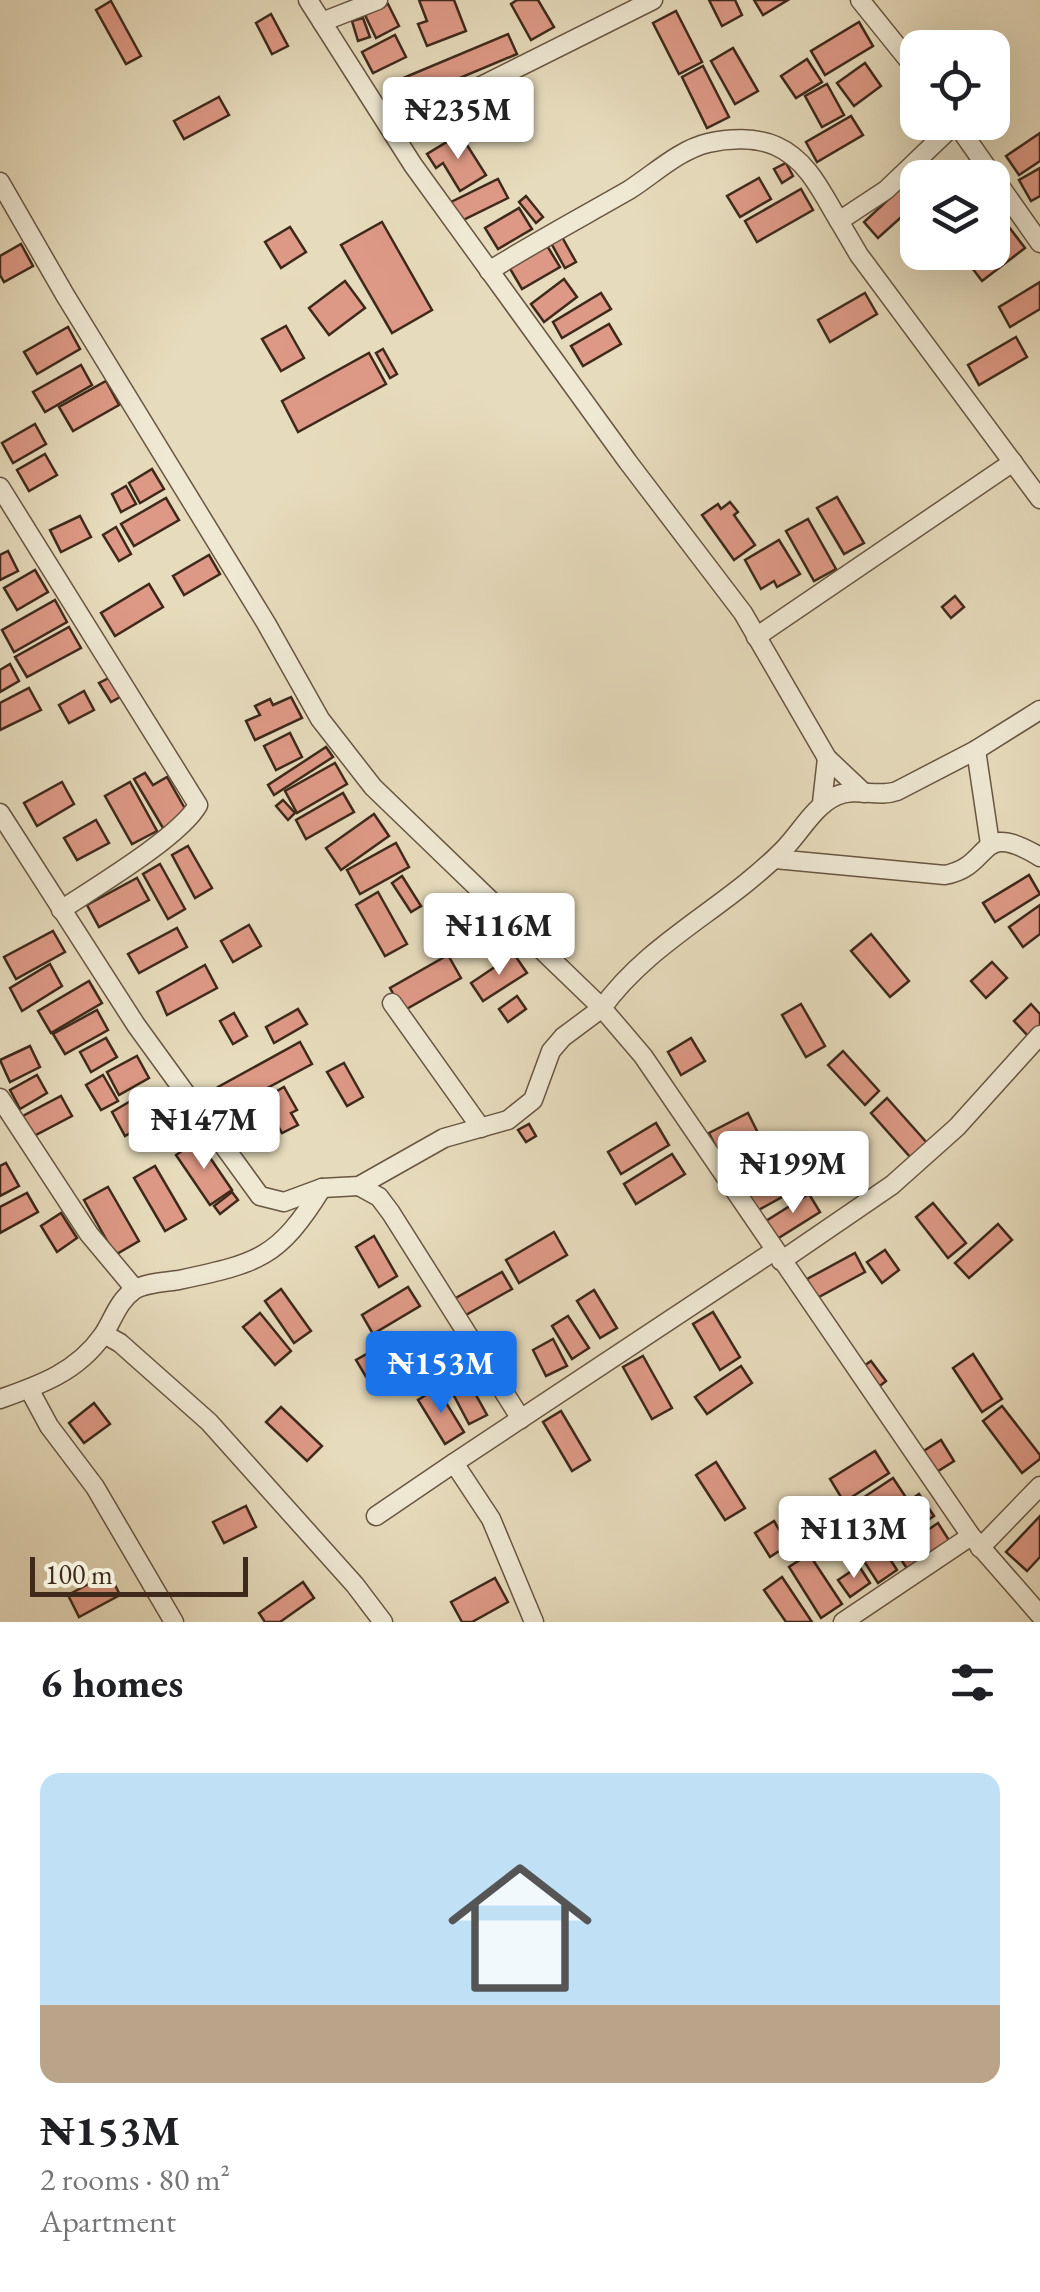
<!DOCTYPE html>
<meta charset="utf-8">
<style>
body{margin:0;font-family:"EB Garamond",serif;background:#f2f2f2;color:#202124;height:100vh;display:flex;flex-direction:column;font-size:38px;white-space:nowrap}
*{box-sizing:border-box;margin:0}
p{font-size:32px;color:#757577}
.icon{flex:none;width:55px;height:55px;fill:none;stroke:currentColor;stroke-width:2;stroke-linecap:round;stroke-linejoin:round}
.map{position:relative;height:1622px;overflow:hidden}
.drawer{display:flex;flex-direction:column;background:#fff;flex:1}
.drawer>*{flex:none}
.tools{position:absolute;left:900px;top:30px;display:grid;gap:20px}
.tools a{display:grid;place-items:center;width:110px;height:110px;border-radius:20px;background:#fff;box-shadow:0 10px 40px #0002;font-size:50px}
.scale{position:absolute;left:30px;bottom:25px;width:218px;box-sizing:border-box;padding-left:10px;border:5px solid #3e291a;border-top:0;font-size:28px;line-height:35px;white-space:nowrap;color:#3e291a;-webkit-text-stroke:8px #efe8d3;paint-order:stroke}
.price{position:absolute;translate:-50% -85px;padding:0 22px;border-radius:10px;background:#fff;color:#222;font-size:32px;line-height:65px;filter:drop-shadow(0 2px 5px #0008)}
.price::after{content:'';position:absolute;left:50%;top:60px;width:30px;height:22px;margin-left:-15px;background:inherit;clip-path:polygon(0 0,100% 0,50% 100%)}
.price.current{background:#1a73e8;color:#fff}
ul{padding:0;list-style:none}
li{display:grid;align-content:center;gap:20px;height:530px;padding:0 40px}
li span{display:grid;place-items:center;height:310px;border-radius:20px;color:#555}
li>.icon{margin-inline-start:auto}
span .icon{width:180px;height:180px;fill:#fffc;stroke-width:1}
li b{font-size:42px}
h2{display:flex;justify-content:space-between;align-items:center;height:120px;padding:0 40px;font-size:42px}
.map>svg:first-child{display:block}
.building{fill:#de9986;stroke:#3e291a;stroke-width:2.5}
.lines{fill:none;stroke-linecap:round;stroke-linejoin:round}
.minor-casing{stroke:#685642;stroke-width:21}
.minor{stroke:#efe8d3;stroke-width:18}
</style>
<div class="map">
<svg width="1040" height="1622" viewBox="0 0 1040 1622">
<rect width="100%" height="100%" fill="#e6dbbc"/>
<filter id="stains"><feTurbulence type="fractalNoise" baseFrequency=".002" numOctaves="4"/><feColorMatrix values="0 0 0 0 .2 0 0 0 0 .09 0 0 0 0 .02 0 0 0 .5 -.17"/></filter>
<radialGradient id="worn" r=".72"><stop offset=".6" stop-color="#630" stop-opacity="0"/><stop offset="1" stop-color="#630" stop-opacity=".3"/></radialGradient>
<g class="building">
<path d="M419,0H454L466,31L427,46L418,24L427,21Z"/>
<path d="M517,0H538L554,27L531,40L511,4Z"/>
<path d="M709,0H735L742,15L722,26Z"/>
<path d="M754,0H788L763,15Z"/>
<path d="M111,1L141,56L126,64L96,10Z"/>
<path d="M388,4L399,26L376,38L365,15Z"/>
<path d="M676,11L702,62L679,74L653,23Z"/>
<path d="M271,14L288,46L272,54L256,23Z"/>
<path d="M363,18L370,37L358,41L352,21Z"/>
<path d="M859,22L873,46L825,75L811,51Z"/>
<path d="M508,34L517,54L398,104L389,84Z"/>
<path d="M395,35L406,57L373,73L362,52Z"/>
<path d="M733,48L758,91L735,104L711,61Z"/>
<path d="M807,59L822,82L796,98L781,76Z"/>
<path d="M865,63L881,86L854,106L837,83Z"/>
<path d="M703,66L729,117L707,128L682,77Z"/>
<path d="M827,84L844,115L822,127L805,96Z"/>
<path d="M496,92L508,116L473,133L461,109Z"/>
<path d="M219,97L229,115L184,139L174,121Z"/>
<path d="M851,116L863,135L817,162L806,142Z"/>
<path d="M1040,133V161L1019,175L1006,156Z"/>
<path d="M460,134L486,175L460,191L443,163L436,168L427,154Z"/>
<path d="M786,163L793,176L782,183L774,169Z"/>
<path d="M1040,168V196L1031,201L1019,180Z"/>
<path d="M759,178L771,199L740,217L727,196Z"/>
<path d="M498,179L508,198L461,221L451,202Z"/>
<path d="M904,185L918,202L878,238L864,222Z"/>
<path d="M801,189L813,210L757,242L745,221Z"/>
<path d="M526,196L543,217L536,223L519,202Z"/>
<path d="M519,208L532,229L498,249L485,228Z"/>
<path d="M382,222L432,310L392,333L341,245Z"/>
<path d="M290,227L306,252L281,268L265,242Z"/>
<path d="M1009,227L1025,248L982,281L966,260L976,252H992V240Z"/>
<path d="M562,237L576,262L565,268L551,243Z"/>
<path d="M21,244L33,266L4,282L0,275V256Z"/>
<path d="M546,244L560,267L522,289L509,267Z"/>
<path d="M564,279L577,297L544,322L531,304Z"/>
<path d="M345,281L365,308L329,335L309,308Z"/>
<path d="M1040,282V309L1010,327L999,307Z"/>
<path d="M601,293L611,309L562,338L553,322Z"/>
<path d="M865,293L877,314L830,342L818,320Z"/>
<path d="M609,324L621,344L583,366L571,346Z"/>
<path d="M286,326L304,358L281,371L262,339Z"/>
<path d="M68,327L80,349L37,374L24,352Z"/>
<path d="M1016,337L1027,357L979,385L968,365Z"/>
<path d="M383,349L397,374L390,378L376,353Z"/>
<path d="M369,353L386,384L298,432L282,401Z"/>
<path d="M81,365L92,385L45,412L33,392Z"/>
<path d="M106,381L119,405L73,431L59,407Z"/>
<path d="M35,424L46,444L13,463L2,443Z"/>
<path d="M45,454L57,475L29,491L17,470Z"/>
<path d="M152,469L164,489L140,503L129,483Z"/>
<path d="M126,486L136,504L121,512L112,494Z"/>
<path d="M837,497L864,543L844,554L817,508Z"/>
<path d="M166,498L179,520L134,546L121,524Z"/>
<path d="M730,502L738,512L734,515L755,545L734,560L702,515L718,504L721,509Z"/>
<path d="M80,516L91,537L61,552L50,530Z"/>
<path d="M808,519L836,569L814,581L786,531Z"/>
<path d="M116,527L131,554L119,561L103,535Z"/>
<path d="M779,540L800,574L777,587L774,581L761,589L745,560Z"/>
<path d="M8,551L18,571L0,580V555Z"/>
<path d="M209,555L220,574L184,595L173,576Z"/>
<path d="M35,570L48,592L17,610L4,588Z"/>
<path d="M149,584L163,607L115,636L101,613Z"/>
<path d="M955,596L964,607L951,618L942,607Z"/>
<path d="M55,600L67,622L14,652L2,630Z"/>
<path d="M69,627L81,648L27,677L15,657Z"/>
<path d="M10,664L19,681L0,692V670Z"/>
<path d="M109,678L120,697L111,702L99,683Z"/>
<path d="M29,688L41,710L0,730V703Z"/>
<path d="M84,691L94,710L69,723L59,705Z"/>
<path d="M291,697L302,718L255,740L246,721L260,715L255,706L270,699L273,705Z"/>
<path d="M290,733L302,757L276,770L264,746Z"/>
<path d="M326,747L333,757L274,795L268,785Z"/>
<path d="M335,763L347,784L297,813L285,791Z"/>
<path d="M145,773L153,785L167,777L188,814L163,828L134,779Z"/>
<path d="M62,782L74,804L37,826L24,803Z"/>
<path d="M130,782L157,831L132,844L105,796Z"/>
<path d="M343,793L354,812L306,839L296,820Z"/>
<path d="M283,800L295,813L288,820L276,806Z"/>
<path d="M374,814L389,836L341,870L326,848Z"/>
<path d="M96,820L109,843L77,860L64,838Z"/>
<path d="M396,843L409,867L360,894L347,870Z"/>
<path d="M188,846L212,888L195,898L172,855Z"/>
<path d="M160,864L185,909L168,919L143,874Z"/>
<path d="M1029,875L1040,894L995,922L983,903Z"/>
<path d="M402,876L421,906L411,912L392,883Z"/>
<path d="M137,878L149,900L99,927L87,905Z"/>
<path d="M378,892L407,944L385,956L356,905Z"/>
<path d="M475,902L488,923L442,951L429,929Z"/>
<path d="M1040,905V934L1023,947L1009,927Z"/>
<path d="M249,925L261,946L233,962L221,941Z"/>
<path d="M177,928L187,947L139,973L128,954Z"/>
<path d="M53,931L65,952L16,979L4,957Z"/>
<path d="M871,934L909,981L890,997L851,951Z"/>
<path d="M514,954L527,973L483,1001L471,983Z"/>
<path d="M448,955L461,978L403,1011L390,988Z"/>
<path d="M992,962L1007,978L986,998L971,981Z"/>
<path d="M50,964L62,986L22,1011L10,988Z"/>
<path d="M205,965L217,988L167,1015L157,992Z"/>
<path d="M89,981L102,1003L51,1033L38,1011Z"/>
<path d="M517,996L526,1009L508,1022L499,1009Z"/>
<path d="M801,1004L825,1046L806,1057L782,1015Z"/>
<path d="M1031,1004L1040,1014V1027L1029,1037L1014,1021Z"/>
<path d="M298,1009L307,1024L274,1043L266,1027Z"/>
<path d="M97,1010L108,1030L65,1054L53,1034Z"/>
<path d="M234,1013L247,1036L233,1044L220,1021Z"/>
<path d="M106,1038L117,1057L91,1072L80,1052Z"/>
<path d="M691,1038L705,1061L681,1075L668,1052Z"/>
<path d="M300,1042L312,1064L230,1108L218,1087Z"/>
<path d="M30,1046L40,1067L10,1082L0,1060Z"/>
<path d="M843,1051L879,1091L865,1105L828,1065Z"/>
<path d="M137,1056L149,1078L119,1095L107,1072Z"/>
<path d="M344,1063L363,1097L347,1106L327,1072Z"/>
<path d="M37,1075L47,1093L20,1109L10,1090Z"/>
<path d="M103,1075L118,1101L101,1110L86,1085Z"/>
<path d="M284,1087L297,1110L291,1113L298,1125L282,1133L263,1099Z"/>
<path d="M146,1092L159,1116L125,1136L112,1112Z"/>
<path d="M61,1096L72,1116L30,1138L19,1118Z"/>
<path d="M887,1098L928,1144L911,1158L871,1113Z"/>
<path d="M748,1113L761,1139L722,1159L709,1133Z"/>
<path d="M656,1123L669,1145L621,1174L608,1152Z"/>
<path d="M529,1124L536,1136L526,1142L518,1130Z"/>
<path d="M198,1140L232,1190L210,1205L176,1155Z"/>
<path d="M672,1154L685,1174L636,1204L624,1184Z"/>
<path d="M6,1163L19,1186L0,1196V1166Z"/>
<path d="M790,1163L802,1186L755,1212L743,1189Z"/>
<path d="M155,1166L186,1219L165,1231L134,1178Z"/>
<path d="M108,1187L139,1241L115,1255L84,1200Z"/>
<path d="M232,1192L238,1200L220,1214L214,1206Z"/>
<path d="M27,1193L38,1212L0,1233V1207Z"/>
<path d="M809,1194L820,1212L777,1239L766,1221Z"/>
<path d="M933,1203L966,1243L948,1258L916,1217Z"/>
<path d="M61,1213L77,1238L57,1252L41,1226Z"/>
<path d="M998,1224L1012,1240L969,1278L955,1263Z"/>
<path d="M554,1232L567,1255L519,1283L506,1260Z"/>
<path d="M374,1236L397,1276L379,1287L356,1247Z"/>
<path d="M885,1250L899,1270L882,1283L867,1262Z"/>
<path d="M855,1253L865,1272L817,1298L807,1279Z"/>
<path d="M502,1272L512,1289L464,1316L454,1299Z"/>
<path d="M408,1287L420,1306L373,1334L362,1315Z"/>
<path d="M281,1289L311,1331L294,1343L265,1301Z"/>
<path d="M594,1290L617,1328L600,1338L577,1301Z"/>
<path d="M713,1312L740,1357L720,1370L693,1324Z"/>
<path d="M260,1313L291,1351L275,1365L243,1327Z"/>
<path d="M568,1316L589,1348L572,1359L552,1326Z"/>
<path d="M440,1338L453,1356L440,1365L428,1348Z"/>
<path d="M553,1339L567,1366L546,1376L533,1350Z"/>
<path d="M372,1351L384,1371L368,1380L356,1360Z"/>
<path d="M973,1354L1002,1399L982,1412L953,1368Z"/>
<path d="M643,1356L672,1408L652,1419L623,1367Z"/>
<path d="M871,1361L886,1381L876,1389L861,1368Z"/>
<path d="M460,1366L487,1415L469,1424L443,1375Z"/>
<path d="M741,1366L752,1383L707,1414L695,1397Z"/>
<path d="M437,1388L464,1432L445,1444L418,1400Z"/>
<path d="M94,1403L110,1424L84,1443L69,1423Z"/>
<path d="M1002,1406L1040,1455V1459L1022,1473L983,1421Z"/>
<path d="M281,1407L322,1446L307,1461L266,1422Z"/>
<path d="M561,1411L590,1460L572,1471L543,1422Z"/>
<path d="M941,1440L954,1461L935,1473L922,1452Z"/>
<path d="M875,1451L889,1473L844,1502L830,1479Z"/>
<path d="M716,1462L745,1508L725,1520L696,1475Z"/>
<path d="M893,1478L907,1499L866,1527L852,1505Z"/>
<path d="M919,1494L934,1516L895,1542L880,1520Z"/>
<path d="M246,1506L256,1527L224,1543L213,1522Z"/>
<path d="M1040,1516V1557L1027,1571L1006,1552Z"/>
<path d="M774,1521L788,1545L770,1557L755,1533Z"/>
<path d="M938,1523L952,1545L910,1573L896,1552Z"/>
<path d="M881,1545L897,1570L878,1583L862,1558Z"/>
<path d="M809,1554L842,1604L821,1618L789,1567Z"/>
<path d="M859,1566L870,1583L850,1597L838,1580Z"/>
<path d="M109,1573L120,1595L79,1617L68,1595Z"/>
<path d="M782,1577L812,1622H786L764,1590Z"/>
<path d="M495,1578L508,1602L472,1622H462L451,1602Z"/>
<path d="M303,1582L314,1598L280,1622H265L259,1613Z"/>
</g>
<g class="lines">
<g class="minor-casing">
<g id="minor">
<path d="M308,0L413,165L628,462L743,613L827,758L864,793"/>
<path d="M860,0L918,72"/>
<path d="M322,22L378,0"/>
<path d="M955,122L1040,243"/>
<path d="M393,130L653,0"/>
<path d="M0,182L65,295L266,623L320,719L373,787L602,1008L563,1037L551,1051L533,1100L508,1120L444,1138L359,1186L322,1188L284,1202L260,1196L136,1025L0,813"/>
<path d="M839,221L859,255L1040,499"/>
<path d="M489,271C535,242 582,217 629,190C654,174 679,150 708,143C729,138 756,137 776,146C808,160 822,193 839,221L886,190L956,123"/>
<path d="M0,487L198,805C180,837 94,888 61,910"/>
<path d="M756,637L1013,462"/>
<path d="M1040,710L976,750L897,791C878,798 856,787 836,796C814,806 800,833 783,850C726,908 649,942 602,1008L643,1056L971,1536L1040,1615"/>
<path d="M976,750L990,844"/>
<path d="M822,803L827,758"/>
<path d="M775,859L945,875C994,866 976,818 1040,857"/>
<path d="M392,1003L481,1128"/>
<path d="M0,1098L89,1234L135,1289"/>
<path d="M359,1186L379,1197L391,1213L521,1419"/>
<path d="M781,1261L892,1185L957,1127L1040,1035"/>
<path d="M104,1334L120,1343L209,1422L355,1585L383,1622"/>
<path d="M29,1389L49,1426L95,1487L174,1622"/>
<path d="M0,1399C40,1385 77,1372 103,1335C113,1320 118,1301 134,1290C144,1283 166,1282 179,1280C258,1263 278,1259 322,1188"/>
<path d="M376,1516L454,1463"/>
<path d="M980,1548L1040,1486"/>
<path d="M534,1622L491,1519L454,1463L774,1251"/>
<path d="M843,1622L971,1536"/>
</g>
</g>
<use href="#minor" class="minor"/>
</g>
<rect width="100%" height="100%" filter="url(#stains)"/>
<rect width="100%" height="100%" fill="url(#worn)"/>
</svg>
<div class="tools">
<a><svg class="icon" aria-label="locate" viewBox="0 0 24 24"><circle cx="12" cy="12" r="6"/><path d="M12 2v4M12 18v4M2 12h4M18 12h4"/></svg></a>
<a><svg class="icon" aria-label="layers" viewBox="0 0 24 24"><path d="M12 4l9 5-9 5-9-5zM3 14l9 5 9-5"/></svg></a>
</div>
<div class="scale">100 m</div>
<b class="price" style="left:458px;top:162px">₦235M</b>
<b class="price" style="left:499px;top:978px">₦116M</b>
<b class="price" style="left:204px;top:1172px">₦147M</b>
<b class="price" style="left:793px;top:1216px">₦199M</b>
<b class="price current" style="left:441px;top:1416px">₦153M</b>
<b class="price" style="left:854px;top:1581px">₦113M</b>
</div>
<section class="drawer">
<h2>6 homes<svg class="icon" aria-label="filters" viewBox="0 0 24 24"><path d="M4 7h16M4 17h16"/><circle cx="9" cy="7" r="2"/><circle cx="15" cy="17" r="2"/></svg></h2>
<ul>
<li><span style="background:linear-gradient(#bfe0f5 75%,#b9a48a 0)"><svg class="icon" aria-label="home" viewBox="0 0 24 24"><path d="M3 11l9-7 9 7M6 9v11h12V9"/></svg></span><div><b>₦153M</b><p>2 rooms · 80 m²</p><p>Apartment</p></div></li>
</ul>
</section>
